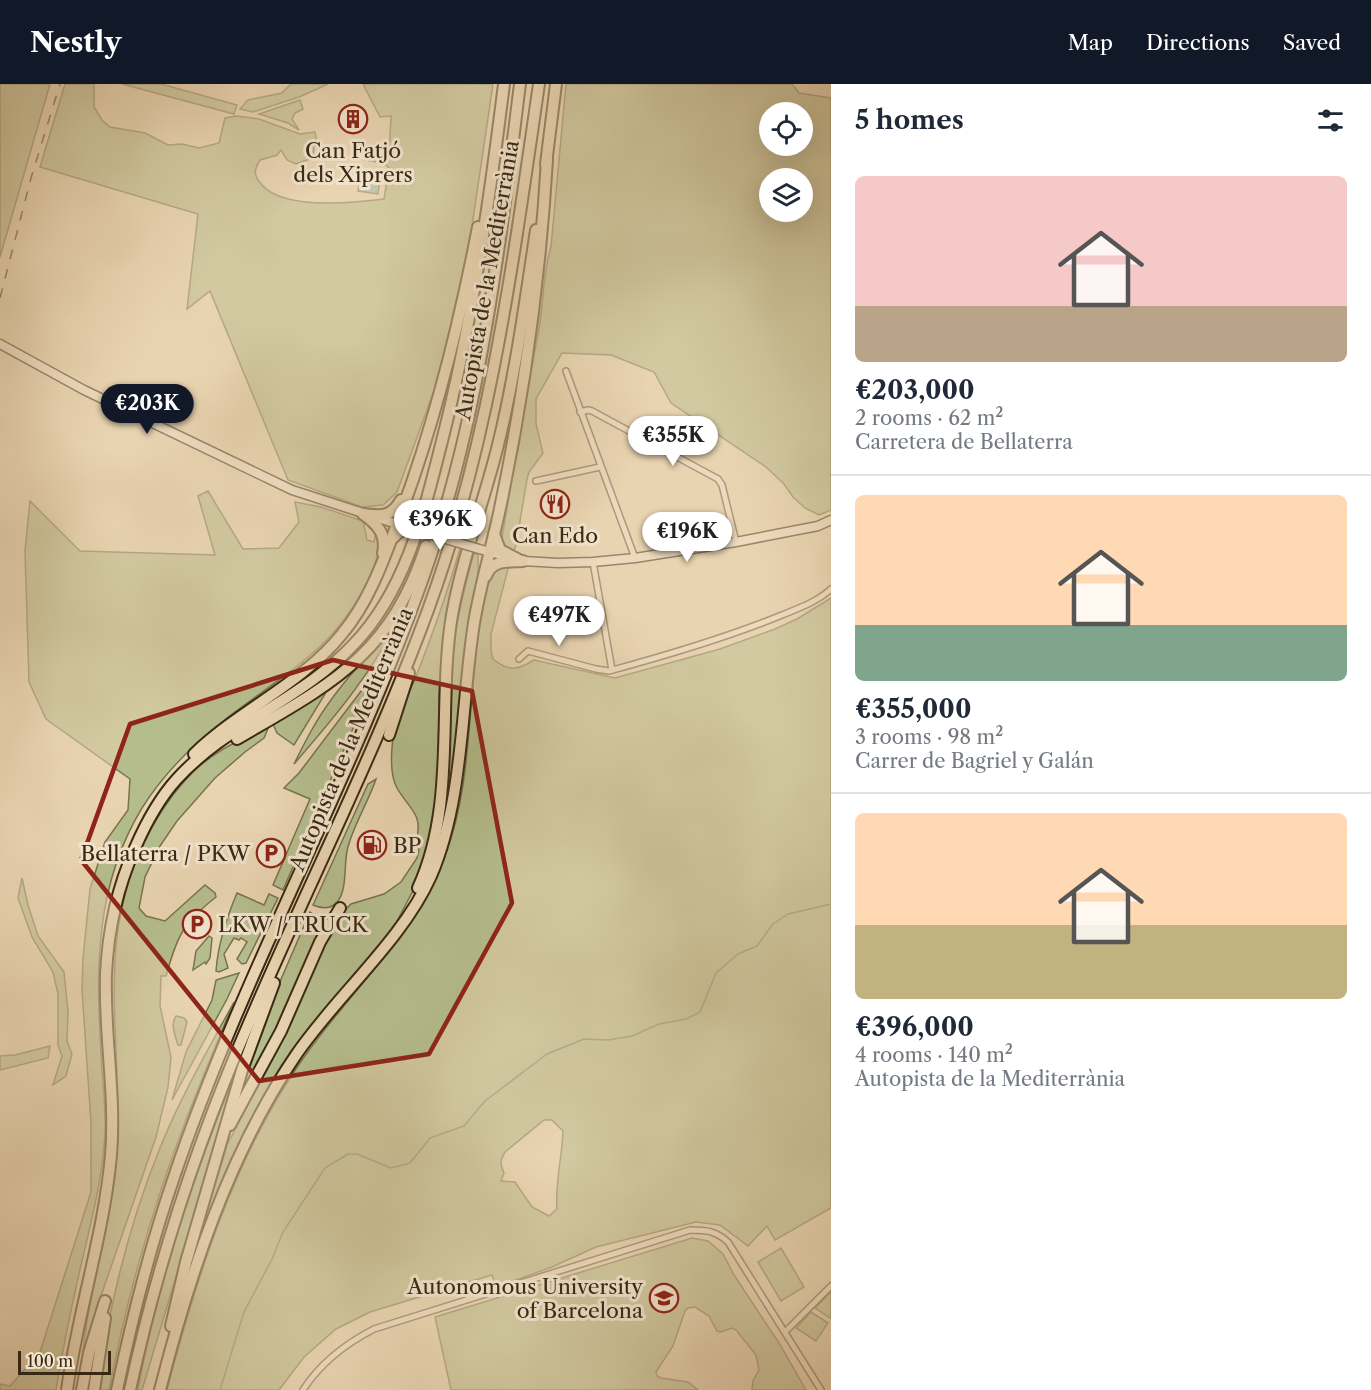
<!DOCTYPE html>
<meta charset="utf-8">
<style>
body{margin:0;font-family:"Libre Caslon Text",serif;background:#f2f2f3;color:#1f2937;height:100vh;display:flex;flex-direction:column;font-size:22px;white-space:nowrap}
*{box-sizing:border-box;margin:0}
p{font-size:20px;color:#747a83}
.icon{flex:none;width:33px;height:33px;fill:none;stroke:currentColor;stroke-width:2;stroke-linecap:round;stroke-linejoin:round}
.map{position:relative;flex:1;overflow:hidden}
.drawer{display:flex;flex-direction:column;background:#fff;width:540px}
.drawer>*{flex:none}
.buttons{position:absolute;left:759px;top:18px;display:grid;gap:12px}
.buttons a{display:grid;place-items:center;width:54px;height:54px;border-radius:50%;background:#fff;box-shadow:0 6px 24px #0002;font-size:30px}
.scale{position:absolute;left:18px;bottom:15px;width:93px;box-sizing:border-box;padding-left:6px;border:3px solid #392913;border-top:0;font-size:16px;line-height:21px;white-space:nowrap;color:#392913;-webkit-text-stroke:4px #f1e3cc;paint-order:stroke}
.price{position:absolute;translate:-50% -51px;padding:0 14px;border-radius:21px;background:#fff;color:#222;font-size:20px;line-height:39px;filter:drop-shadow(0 2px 3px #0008)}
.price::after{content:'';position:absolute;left:50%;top:36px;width:18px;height:14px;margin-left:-9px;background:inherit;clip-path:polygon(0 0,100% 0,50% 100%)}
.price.active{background:#111827;color:#fff}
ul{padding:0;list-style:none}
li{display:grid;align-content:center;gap:12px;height:318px;padding:0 24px}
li+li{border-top:2px solid #e0e1e3}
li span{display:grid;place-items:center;height:186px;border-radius:9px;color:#555}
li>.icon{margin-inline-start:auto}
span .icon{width:108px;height:108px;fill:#fffc;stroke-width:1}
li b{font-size:26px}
h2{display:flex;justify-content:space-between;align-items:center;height:72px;padding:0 24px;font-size:26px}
header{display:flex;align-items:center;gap:36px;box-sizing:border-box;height:84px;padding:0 30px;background:#111827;color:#fff}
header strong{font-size:28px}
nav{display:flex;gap:33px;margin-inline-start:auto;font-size:21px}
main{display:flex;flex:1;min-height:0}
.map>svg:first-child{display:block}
.green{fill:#b5bd8d;stroke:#777350;stroke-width:1.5;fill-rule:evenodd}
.water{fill:#99b9a7;stroke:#737f6c;stroke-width:1.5}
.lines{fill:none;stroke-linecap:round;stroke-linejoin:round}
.stream{stroke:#737f6c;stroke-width:1.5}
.street-casing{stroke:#65543a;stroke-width:8}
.secondary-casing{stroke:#392913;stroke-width:11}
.highway-casing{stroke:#392913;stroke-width:14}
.street{stroke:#f1e3cc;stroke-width:5}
.secondary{stroke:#f1e3cc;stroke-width:8}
.highway{stroke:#e9d4b1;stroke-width:10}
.rail{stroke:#392913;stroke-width:1.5;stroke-dasharray:10 10;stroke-linecap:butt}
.secondary-bridge-casing{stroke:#392913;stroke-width:11;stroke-linecap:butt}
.secondary-bridge{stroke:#f1e3cc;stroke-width:8}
.marked{fill:none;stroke:#8f2418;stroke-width:4.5;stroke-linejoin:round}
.labels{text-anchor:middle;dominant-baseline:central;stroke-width:6;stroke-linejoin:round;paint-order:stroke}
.poi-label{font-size:21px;fill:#392913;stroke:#f1e3cc}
.street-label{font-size:21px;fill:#392913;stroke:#f1e3cc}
</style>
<header>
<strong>Nestly</strong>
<nav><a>Map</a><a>Directions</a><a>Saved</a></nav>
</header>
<main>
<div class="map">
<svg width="831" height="1306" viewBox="0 0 831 1306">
<rect width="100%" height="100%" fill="#e9d4b1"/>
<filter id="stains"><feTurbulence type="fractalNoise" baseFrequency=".00333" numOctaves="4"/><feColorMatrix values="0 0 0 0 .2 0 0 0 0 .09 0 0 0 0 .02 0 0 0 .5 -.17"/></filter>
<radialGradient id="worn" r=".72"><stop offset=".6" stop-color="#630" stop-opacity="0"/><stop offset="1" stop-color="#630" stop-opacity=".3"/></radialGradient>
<g class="green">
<path d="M0,0H50L0,173Z"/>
<path d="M65,0H94V23L102,36L110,43L145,49L168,61L182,60L199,64L219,59L225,34L236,32L259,35L300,50L315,48L317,60L314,62L313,74L296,80L287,76L281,66L277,71L260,76C253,87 254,92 262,101C284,126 353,119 384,115L389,84L384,79L365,76L366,71H389L391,32L380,33L363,0H493L469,162L439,293L397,408L383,421L362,423L288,396L210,207L187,225L198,130L40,83Z"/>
<path d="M122,0H161L237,21L234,30Z"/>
<path d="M291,0H328L299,13L253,28L240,25L248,16L282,9Z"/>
<path d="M566,0H792L799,9L831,14V426L819,431L805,424L793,413L784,400L766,383L671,319L654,288L611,271L562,269L536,315V340L543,369L529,388L527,395L516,461L513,469L501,459C513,389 525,319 538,250C544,221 542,191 551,163ZM770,28H802V62H770ZM770,94H802V128H770Z"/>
<path d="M300,16L303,25L295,29L292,35L299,46L288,39L259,30Z"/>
<path d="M208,407L243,465L279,464L299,438L295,418L321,423L363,437L367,456L374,458L376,448C382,468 375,480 367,498C330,575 266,599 206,651C182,672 159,697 142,724C95,801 96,883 101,970C102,995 106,1022 105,1048C103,1092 92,1134 82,1177C72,1220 63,1263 56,1306H0V1300L10,1302L40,1268L91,1108V1039L82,906L83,874L90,805L105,758L128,726L130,695L46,635L29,598L25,467L30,417L80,467L215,471L198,412Z"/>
<path d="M460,464L464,466L451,508L443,561L439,610L438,689L433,743L417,799L395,841L289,975L188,1188L227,1061L291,937L321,866L344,827L351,820L384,810L401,798L417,774L419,766L416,757C424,730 409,725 397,704C391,693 391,676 392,664C393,639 408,613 417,590C433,549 448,507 460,464Z"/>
<path d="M474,469L478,471V490L469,535L452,708L446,728C452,675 448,621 453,567C457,534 465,501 474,469Z"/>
<path d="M509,481L491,550V567L493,575C509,588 518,586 534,576L615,594L720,565L775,545L797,535L831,514V1124L775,1156L767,1142L748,1162L720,1141L696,1138L596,1163L552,1183L496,1203L492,1191L370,1228L336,1245L304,1273L279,1306H167C195,1199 231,1084 292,991C340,916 412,857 445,772C473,699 467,617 480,540C484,522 485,498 497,484ZM544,1036H552L563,1047C562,1074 555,1099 557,1125L549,1132L532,1123L515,1098L501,1097L504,1089C500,1080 500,1076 505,1068Z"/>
<path d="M397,533L399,534C373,588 333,635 294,680C305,658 316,636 331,616C352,587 377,562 397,533Z"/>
<path d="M380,582L283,806L273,801L310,715L284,704L299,689Z"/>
<path d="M324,607L325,610L294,661L277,649L273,640L269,642L264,654L245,668L215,694L177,737L160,762L145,793L139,824L146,832L165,837L205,801L215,809L216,813C183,839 177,852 166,892H161L160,922L171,973L168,1003L156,1053L96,1226L82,1279C87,1207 113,1139 117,1068C124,951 91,853 152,743C164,722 178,702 196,685C217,666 244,654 269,640C288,630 305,618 324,607Z"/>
<path d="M376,695C368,719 352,743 347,767C344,782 347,805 338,817C331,826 322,825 313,821L368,700Z"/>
<path d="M22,794L28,821L38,852L64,888L68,928L67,957L72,970L66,992L53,1001L62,972L58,961V910L53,888L32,853L18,814Z"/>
<path d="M237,809L264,821L269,810L278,814L246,879L242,880L237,875L247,858L241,854L239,856L234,854L224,870L228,884L219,888L216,887C218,859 226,835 237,809Z"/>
<path d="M310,828L317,833L319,839L318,855L287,927L239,1015L270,921Z"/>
<path d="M209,852L212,854L210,874L206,880L205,878L193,886L196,867Z"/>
<path d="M239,889L227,915L172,1016L186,968L212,916L216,896Z"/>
<path d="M234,918C208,980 182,1042 161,1106C139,1172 122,1239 109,1306H97C109,1223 128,1142 160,1064C180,1014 208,966 234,918Z"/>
<path d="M176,932L184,934L187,938L181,961H178C175,951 170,940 176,932Z"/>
<path d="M50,962L48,974L0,986V972L15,971Z"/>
<path d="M241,976L142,1306H138C158,1193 197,1082 241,976Z"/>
<path d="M692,1154L708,1157L723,1170L734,1191L779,1259L806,1306H752L753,1297L759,1286L756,1271L736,1246L732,1244L721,1248L717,1247L709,1232L695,1223L688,1224L685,1227L673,1262L656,1288L657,1292L661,1294L688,1298L698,1306H451L435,1233Z"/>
<path d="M781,1164L804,1203L781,1217L758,1178Z"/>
<path d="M831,1208V1233L830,1234L815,1224Z"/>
<path d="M811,1228L828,1239L816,1257L796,1244Z"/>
</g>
<path class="water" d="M361,86L381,88L378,110L358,107Z"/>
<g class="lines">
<path class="stream" d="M220,1306L244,1228L272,1175L283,1148L325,1084L348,1070H357L391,1084L410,1079L430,1054L464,1042L485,1017L547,970L584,955L608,956L632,952L659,940L686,935L700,928L716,889L738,870L757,862L773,840L788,830L831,820"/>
<g class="street-casing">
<g id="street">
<path d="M566,287L635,474"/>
<path d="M580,328L588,326L592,327L718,395L722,401L736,458"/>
<path d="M536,397L600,383"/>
<path d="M593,478L612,586"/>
<path d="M519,575L528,567L596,585L609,587C668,571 726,554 782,531C799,524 817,518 831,505"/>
<path d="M785,1248L831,1202"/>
<path d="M303,1306C321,1278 345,1260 374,1245L690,1146C707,1146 716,1147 728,1158L821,1306"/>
</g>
</g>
<g class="secondary-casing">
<g id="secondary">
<path d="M0,260L84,306L292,406L400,441"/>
<path d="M479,465L523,477L558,479L593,478L635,474L736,458L818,442L831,436"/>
</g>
</g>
<g class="highway-casing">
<g id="highway">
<path d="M546,80L556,0"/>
<path d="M363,430C381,432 391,434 401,416"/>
<path d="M363,430C377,440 387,450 383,469"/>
<path d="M494,450L500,466L519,476"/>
<path d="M393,454L399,448L409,444L406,437L409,423"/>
<path d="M486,492C492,475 508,478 523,477"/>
<path d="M389,651L409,589"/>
<path d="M237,655C331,600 390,572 426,462"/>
<path d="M194,670C239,626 302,600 342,550C370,517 385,472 400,432C435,338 459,242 478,143"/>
<path d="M418,804C457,719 437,621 452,531C462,475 483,420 497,365C515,293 525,219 536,146"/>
<path d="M230,1041L281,947L320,858L340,824"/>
<path d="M171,1242L186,1178L242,986L274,899"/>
<path d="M67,1306C78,1227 104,1150 111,1071C116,1011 104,951 106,890C108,847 117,804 135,764C145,741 159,715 176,696C225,641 303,615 354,560C406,506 424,428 442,357C472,239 489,120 504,0"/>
<path d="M82,1306L89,1269L105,1217"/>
<path d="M94,1306L105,1234"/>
<path d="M117,1306C132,1234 150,1163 174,1093C243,888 351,698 423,494C480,334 499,167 520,0"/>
<path d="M130,1306C158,1177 199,1053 252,932C310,797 377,665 428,526C490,357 513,178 539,0"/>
<path d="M160,1306C189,1192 229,1069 296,971C337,911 402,857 431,792C464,715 461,621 474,539C480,502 491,466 499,429C524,312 540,195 547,76"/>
</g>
</g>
<use href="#street" class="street"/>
<use href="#secondary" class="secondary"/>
<use href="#highway" class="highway"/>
<path class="rail" d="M0,214L31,94L60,0"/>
<g class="secondary-bridge-casing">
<path id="secondary-bridge" d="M409,444L479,465"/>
</g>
<use href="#secondary-bridge" class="secondary-bridge"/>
</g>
<path d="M0 0H831V1306H0ZM333,576L472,607L512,819L429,970L259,997L81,776L130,640Z" fill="#e9d4b1" fill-opacity=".55" fill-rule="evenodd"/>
<path class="marked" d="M333,576L472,607L512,819L429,970L259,997L81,776L130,640Z"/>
<defs>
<g id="building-ring" transform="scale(1.5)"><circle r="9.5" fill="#f1e3cc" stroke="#8f2418" stroke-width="1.5"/><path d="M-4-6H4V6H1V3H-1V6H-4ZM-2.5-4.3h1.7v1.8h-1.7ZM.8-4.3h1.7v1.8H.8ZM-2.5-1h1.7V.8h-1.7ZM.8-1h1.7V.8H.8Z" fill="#8f2418"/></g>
<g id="restaurant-ring" transform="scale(1.5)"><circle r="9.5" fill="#f1e3cc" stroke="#8f2418" stroke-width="1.5"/><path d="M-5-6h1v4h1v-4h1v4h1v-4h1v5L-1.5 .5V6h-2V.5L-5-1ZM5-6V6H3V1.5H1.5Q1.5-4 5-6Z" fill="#8f2418"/></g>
<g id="fuel-ring" transform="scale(1.5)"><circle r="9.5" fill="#f1e3cc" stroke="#8f2418" stroke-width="1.5"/><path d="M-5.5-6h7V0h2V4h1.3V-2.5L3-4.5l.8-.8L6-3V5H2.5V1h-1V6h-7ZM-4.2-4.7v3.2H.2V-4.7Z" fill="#8f2418"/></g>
<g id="parking-ring" transform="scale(1.5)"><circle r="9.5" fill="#f1e3cc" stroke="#8f2418" stroke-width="1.5"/><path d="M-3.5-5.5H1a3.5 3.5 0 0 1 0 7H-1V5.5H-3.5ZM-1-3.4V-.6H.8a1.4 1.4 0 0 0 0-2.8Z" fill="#8f2418"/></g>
<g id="university-ring" transform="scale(1.5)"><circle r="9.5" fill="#f1e3cc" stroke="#8f2418" stroke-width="1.5"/><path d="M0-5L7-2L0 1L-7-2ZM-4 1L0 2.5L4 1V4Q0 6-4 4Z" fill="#8f2418"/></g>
</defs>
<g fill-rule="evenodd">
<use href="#building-ring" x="353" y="35"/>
<use href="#restaurant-ring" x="555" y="420"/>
<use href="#fuel-ring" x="372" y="761"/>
<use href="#parking-ring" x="271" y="769"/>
<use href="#parking-ring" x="197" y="840"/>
<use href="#university-ring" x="664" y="1214"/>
</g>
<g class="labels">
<g class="poi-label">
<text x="353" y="66">Can Fatjó<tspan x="353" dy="24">dels Xiprers</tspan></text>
<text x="555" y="451">Can Edo</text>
<text x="393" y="761" text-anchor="start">BP</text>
<text x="250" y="769" text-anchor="end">Bellaterra / PKW</text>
<text x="218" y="840" text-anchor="start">LKW / TRUCK</text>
<text x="643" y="1202" text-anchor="end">Autonomous University<tspan x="643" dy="24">of Barcelona</tspan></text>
</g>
<g class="street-label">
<text transform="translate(487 196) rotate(-80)">Autopista de la Mediterrània</text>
<text transform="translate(351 655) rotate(-67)">Autopista de la Mediterrània</text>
</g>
</g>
<rect width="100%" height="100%" filter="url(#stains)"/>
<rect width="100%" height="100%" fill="url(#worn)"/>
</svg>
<div class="buttons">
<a><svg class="icon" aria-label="locate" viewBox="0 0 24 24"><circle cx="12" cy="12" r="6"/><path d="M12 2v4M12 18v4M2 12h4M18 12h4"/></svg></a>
<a><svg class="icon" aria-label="layers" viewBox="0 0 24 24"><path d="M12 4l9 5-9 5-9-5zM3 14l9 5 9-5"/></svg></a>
</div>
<div class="scale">100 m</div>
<b class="price active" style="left:147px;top:351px">€203K</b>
<b class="price" style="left:673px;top:383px">€355K</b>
<b class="price" style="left:440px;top:467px">€396K</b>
<b class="price" style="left:687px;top:479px">€196K</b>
<b class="price" style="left:559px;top:563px">€497K</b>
</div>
<section class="drawer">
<h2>5 homes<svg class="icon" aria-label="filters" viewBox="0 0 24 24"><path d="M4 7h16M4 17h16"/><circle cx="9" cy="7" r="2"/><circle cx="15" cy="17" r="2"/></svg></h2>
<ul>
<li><span style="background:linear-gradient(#f6c9c9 70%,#b9a48a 0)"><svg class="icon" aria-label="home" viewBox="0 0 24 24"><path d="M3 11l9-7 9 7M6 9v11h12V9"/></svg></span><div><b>€203,000</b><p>2 rooms · 62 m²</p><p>Carretera de Bellaterra</p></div></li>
<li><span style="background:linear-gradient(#ffd9b3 70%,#7fa58c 0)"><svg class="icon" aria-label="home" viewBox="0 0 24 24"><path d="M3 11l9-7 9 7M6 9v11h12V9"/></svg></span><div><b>€355,000</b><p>3 rooms · 98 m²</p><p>Carrer de Bagriel y Galán</p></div></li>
<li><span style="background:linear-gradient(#ffd9b3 60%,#c2b280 0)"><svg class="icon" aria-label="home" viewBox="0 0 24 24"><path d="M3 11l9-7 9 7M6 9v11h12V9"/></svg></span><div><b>€396,000</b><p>4 rooms · 140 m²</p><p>Autopista de la Mediterrània</p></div></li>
</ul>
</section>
</main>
